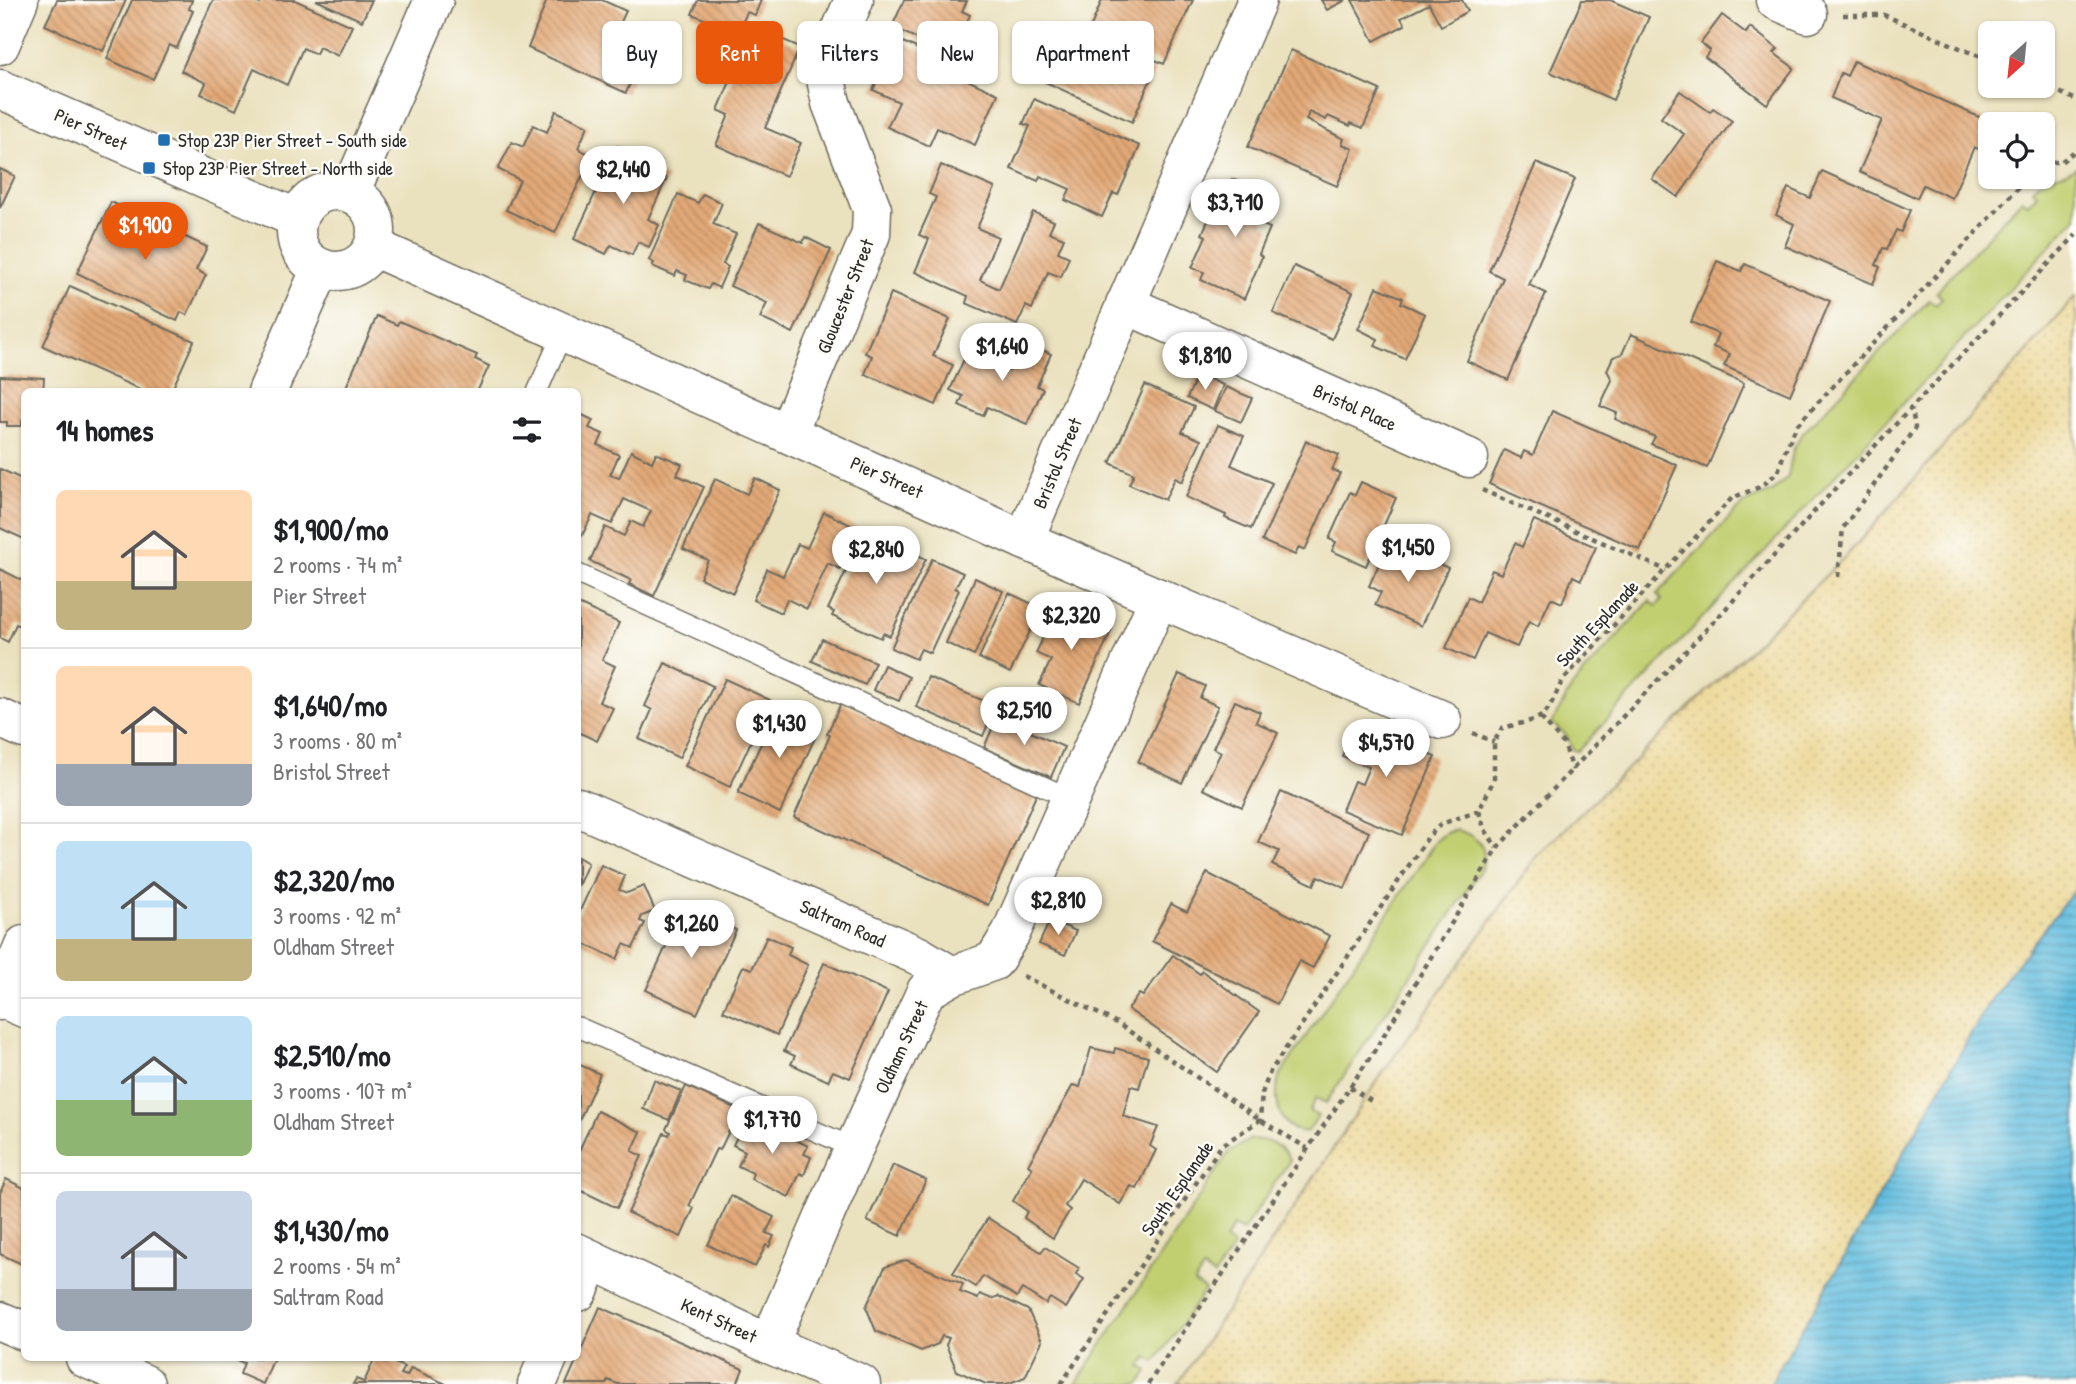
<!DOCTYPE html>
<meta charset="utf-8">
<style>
body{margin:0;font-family:"Patrick Hand",sans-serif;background:#f6f6f6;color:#202124;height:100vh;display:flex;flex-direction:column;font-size:26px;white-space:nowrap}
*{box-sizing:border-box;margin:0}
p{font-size:23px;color:#757577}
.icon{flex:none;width:38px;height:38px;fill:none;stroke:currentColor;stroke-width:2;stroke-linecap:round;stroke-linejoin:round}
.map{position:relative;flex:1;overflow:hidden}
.side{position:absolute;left:21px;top:388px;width:560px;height:973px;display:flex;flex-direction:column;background:#fff;border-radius:10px;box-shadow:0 2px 5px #0004}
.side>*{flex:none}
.guide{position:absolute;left:602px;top:21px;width:665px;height:63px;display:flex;gap:14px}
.needle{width:46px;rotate:207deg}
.controls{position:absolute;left:1978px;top:21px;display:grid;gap:14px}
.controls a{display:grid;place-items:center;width:77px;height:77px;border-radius:10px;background:#fff;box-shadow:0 2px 5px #0004;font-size:35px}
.price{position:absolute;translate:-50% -60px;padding:0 16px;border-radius:24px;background:#fff;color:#222;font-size:23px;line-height:46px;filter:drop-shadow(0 2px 4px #0008)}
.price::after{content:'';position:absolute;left:50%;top:42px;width:21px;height:16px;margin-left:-10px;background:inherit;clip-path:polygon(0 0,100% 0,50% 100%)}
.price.current{background:#ea580c;color:#fff}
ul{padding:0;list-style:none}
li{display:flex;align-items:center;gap:21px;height:175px;padding:0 35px}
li+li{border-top:2px solid #e0e0e0}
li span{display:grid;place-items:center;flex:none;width:196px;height:140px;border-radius:10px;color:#555}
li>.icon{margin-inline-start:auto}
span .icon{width:84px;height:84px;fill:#fffc;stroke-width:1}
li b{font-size:30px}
h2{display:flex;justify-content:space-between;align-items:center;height:84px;padding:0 35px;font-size:30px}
.tag{padding:0 24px;border-radius:10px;background:#fff;box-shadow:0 2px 5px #0004;font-size:24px;line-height:63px}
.tag.current{background:#ea580c;color:#fff}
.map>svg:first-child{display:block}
.grass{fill:#c2cf71;stroke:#767d4e;stroke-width:2}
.sand{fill:url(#sand-dots);stroke:#8c8264;stroke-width:2}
.water{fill:url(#water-rules);stroke:#467485;stroke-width:2}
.building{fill:url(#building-back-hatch)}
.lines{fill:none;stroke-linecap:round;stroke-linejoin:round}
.service-casing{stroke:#6e6b5e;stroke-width:22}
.minor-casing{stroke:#6e6b5e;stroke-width:41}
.tertiary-casing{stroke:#6e6b5e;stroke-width:41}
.path{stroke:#6e6b5e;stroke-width:4.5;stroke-dasharray:5 5;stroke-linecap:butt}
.service{stroke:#fff;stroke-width:19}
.minor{stroke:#fff;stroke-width:38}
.tertiary{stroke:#fff;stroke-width:38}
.poi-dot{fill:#1f6fb2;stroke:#fdfcf7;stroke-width:2.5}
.labels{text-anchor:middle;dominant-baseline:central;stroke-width:5;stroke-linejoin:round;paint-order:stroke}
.street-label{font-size:19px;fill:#2b2b2b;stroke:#fdfcf7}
.poi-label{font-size:19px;fill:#2b2b2b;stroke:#fdfcf7;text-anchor:start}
</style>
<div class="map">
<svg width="2076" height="1384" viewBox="0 0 2076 1384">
<defs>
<pattern id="sand-dots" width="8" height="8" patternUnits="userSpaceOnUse" patternTransform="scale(1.75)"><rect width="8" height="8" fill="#eeda9e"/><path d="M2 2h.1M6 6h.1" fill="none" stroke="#cb8" stroke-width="1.8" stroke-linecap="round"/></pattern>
<pattern id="water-rules" width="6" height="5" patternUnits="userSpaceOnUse" patternTransform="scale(1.75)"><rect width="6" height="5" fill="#62bddf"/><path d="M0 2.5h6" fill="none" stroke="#519ab5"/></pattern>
<pattern id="building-back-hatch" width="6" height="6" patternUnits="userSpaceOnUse" patternTransform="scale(1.75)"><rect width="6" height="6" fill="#e3a977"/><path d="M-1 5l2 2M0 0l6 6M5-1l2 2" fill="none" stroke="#b88a62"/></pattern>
</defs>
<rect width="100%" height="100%" fill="#fdfcf7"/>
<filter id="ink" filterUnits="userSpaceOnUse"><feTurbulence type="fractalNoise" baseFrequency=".0143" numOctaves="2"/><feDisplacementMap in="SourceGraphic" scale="14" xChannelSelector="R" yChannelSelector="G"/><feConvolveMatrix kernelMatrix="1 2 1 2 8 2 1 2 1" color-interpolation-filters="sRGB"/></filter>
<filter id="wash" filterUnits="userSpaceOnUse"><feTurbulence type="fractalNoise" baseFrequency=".00686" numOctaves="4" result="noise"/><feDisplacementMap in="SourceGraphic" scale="28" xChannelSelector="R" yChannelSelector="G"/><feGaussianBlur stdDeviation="1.57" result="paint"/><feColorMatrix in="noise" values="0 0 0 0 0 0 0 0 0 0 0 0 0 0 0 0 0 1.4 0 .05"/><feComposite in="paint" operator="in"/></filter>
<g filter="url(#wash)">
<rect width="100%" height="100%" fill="#eae1be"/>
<g class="grass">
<path d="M2076,167V218L1578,751L1573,750L1567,736L1552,723L1573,685L1650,601L1656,606L1662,600L1657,594L1737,510L1747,502L1772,492L1788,477L1793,450L1801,435L1929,300L1936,305L1942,298L1936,292L2022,199L2028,204L2037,194L2032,189C2048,171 2060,179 2076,167Z"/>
<path d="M1456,830C1476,835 1490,847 1481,869L1326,1103L1316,1098L1309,1111L1318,1116L1308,1131C1279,1134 1273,1099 1279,1077L1436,841L1446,833Z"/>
<path d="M1251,1139C1269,1140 1281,1144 1290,1160L1243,1231L1233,1226L1225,1240L1234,1246L1214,1276L1203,1269L1194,1283L1205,1290L1155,1362L1147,1357L1141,1366L1148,1371L1140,1384H1076L1220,1165L1230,1151Z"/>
</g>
<path class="sand" d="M2076,296V888L1993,995L1861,1228L1770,1384H1178L1384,1071L1536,857L1848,554Z"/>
<path class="water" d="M2076,888V1384H1770L1861,1228L1993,995Z"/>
<g id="blocks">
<g class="building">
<path d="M57,0H126L103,51L45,25Z"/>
<path d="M132,0H192L189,9L193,11L177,48L169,45L153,79L107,59Z"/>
<path d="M213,0H250L260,4L261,0H295L352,26L338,56L319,47L316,54L303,48L287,85L254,69L236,110L201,94L206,83L181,71Z"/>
<path d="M316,0H372L362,21Z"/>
<path d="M547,0H602L626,11L609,48L640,62L626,93L528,48Z"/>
<path d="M698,0H761L755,15L747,12L738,33L692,14Z"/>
<path d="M904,0L967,1L962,11L970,15L952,55L892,27Z"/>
<path d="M1102,0H1193L1164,64L1089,31Z"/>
<path d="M1321,0H1346L1327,10Z"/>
<path d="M1352,0H1462L1468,11L1441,26L1429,4L1401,18L1405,25L1374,41Z"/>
<path d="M1582,0H1610L1649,17L1613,100L1550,72Z"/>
<path d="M1722,15L1746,33L1750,27L1778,49L1774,53L1794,68L1767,104L1705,57L1710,50L1701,43Z"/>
<path d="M1050,25L1154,72L1132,122L1028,74Z"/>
<path d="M753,27L800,47L765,128L801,143L786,176L716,145L729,115L718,110Z"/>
<path d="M896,39L957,66L954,74L998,94L975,145L937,128L929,146L887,127L899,102L873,90Z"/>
<path d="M1291,50L1380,90L1363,128L1351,123L1350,126L1328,116L1326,120L1309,112L1306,120L1344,139L1342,144L1353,149L1337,186L1248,147Z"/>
<path d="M1854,61L1990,122V154L1974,147L1952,198L1923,185L1917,198L1859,172L1882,120L1831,98L1841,73L1847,76Z"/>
<path d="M1680,91L1710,112L1713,108L1732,121L1678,197L1652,179L1684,134L1661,118Z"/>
<path d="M1034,99L1140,146L1118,195L1113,193L1102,217L1065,200L1070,189L1040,176L1038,181L1011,169L1030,126L1023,124Z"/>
<path d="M556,111L588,126L578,148L592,156L555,233L506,210L520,180L498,169L512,142L523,147L533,125L547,132Z"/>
<path d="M617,146L649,161L646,168L667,178L648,219L659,225L649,247L638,242L632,255L611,245L606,254L574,239Z"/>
<path d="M1536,163L1575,179L1529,285L1546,293L1508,380L1467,361L1503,278L1489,271Z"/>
<path d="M941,165L995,188L977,228L998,237L980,280L999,289L1033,212L1054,221L1049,232L1064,238L1058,252L1069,257L1061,277L1048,272L1032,309L1026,306L1017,325L966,303L968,296L915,272L929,239L919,235L936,197L929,194Z"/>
<path d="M0,169L15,176L0,208Z"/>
<path d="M1822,171L1910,210L1901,232L1896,230L1887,249L1883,248L1876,265L1880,267L1873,284L1785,246L1794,224L1776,215L1788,188L1810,198Z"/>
<path d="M1232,179L1275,197L1263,225L1270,228L1259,254L1262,257L1244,299L1201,280L1204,272L1192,268L1206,236L1202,234L1218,198L1223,200Z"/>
<path d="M678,194L698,203L703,194L722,203L713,224L736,234L723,264L728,267L719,288L711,284L708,289L685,280L687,275L677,271L675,276L652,266L654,263L649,260Z"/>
<path d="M111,202L207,247L196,270L206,275L187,315L181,312L177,321L77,273Z"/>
<path d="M759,223L803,243L805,237L831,250L793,333L760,318L767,303L730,286Z"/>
<path d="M1717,261L1741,271L1745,264L1830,301L1790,395L1724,366L1730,354L1713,347L1718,334L1691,322Z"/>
<path d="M1294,266L1353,292L1332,339L1273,313Z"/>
<path d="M70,286L194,341L171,392H146L43,346Z"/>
<path d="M1377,287L1403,298L1401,303L1425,314L1405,359L1375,346L1378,339L1358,329Z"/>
<path d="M891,293L950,319L933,356L953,365L936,405L865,374L872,356L865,353Z"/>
<path d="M377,316L397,325L399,321L477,355L475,359L489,366L477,392H358L346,387Z"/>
<path d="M1631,334L1744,383L1707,468L1651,444L1655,437L1615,419L1617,413L1600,406L1612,380L1607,370L1613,357L1622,354Z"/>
<path d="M1023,341L1051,354L1037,386L1043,389L1027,424L987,407L983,416L959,405L963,396L950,390L970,346L986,353L983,359L1009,371Z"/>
<path d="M1198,374L1223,385L1213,410L1187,398Z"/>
<path d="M0,376L44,378L43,392H24V422L22,421V426H7V422H0Z"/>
<path d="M1145,385L1194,407L1182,432L1201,440L1182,482L1175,478L1165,500L1129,484L1134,474L1110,463Z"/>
<path d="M1226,387L1252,398L1241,422L1215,411Z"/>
<path d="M1552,411L1677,465L1640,550L1489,484L1504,450L1521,458L1524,451L1533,455Z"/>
<path d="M578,413L593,420L589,428L603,434L598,445L619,455L610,475L619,478L631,451L652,462L656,453L682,464L677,475L704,487L654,596L629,584L631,580L590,561L605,527L624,536L631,521L643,527L651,511L624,499L612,524L592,515L582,536L578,534Z"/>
<path d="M1218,425L1244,436L1231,465L1272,483L1251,529L1225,518L1226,515L1186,497Z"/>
<path d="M1306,441L1339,455L1332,470L1340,473L1305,550L1299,547L1295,555L1262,541Z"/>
<path d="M0,469L24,480V539L0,528Z"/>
<path d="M755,478L780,490L733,593L700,578L708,560L683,549L715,479L747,494Z"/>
<path d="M1361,482L1396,498L1366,566L1332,551L1336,542L1329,539L1350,492L1355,495Z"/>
<path d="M824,512L859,529L840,569L828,563L807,609L787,599L781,613L753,600L767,569L783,576L798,544L807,548Z"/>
<path d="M1534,520L1596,547L1581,580L1573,576L1562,603L1551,598L1538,626L1529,621L1517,647L1485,633L1473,660L1446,648L1468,597L1478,602L1492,570L1501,574L1515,543L1522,547Z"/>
<path d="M865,531L926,559L890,636L883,633L881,638L832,616L834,612L828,609Z"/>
<path d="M1398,545L1448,568L1421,626L1375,605L1381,592L1369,586L1383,555L1391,559Z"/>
<path d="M932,559L963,573L955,588L959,590L930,653L921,649L916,659L891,648Z"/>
<path d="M0,569L24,581V627L16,624L8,642L0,638Z"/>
<path d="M975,578L1003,591L974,656L946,643Z"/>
<path d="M1009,593L1041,608L1010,673L979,658Z"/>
<path d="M578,604L619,623L602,660L615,666L599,702L613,708L597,741L578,732Z"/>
<path d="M1058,604L1112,629L1079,703L1039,685L1051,660L1036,653Z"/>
<path d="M822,639L875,662L865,685L812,661Z"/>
<path d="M665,663L713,686L679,758L639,739L652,710L645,706Z"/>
<path d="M884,665L909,677L899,701L873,690Z"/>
<path d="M1179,674L1205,686L1200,698L1218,706L1182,783L1138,762Z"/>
<path d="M928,677L996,706L983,736L916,707Z"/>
<path d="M725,679L770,700L730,787L685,766Z"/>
<path d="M1235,701L1260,712L1256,722L1278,733L1242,807L1203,789L1221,752L1213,748Z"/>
<path d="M841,703L1037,793L988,905L794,817L830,735L827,734Z"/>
<path d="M778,707L820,727L780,813L738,793Z"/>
<path d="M997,717L1064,747L1051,777L984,748Z"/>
<path d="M1356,723L1435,757L1402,835L1342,810L1354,781L1362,784L1369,767L1342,756Z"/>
<path d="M1281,792L1369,832L1345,888L1318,876L1314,885L1272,865L1279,851L1258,842Z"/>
<path d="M578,857L588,863L578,886Z"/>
<path d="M601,865L625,876L619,890L627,893L644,886L655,911L642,916L640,921L645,923L633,948L624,944L617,959L578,941V915Z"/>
<path d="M1207,873L1330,936L1313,968L1299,961L1277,1004L1152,941L1171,904L1187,912Z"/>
<path d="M684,907L736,930L697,1014L646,990Z"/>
<path d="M1050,920L1076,931L1065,955L1039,944Z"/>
<path d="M767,936L791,947L788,955L808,965L777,1035L723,1011L743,966L752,969Z"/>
<path d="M1173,955L1200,974L1202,971L1259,1012L1217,1072L1128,1009L1139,994L1143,996Z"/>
<path d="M824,963L888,992L850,1078L833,1071L828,1081L791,1064L795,1056L784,1051Z"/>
<path d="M1091,1048L1114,1053L1115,1048L1148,1057L1139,1088L1131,1086L1123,1116L1158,1127L1150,1146L1156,1150L1137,1189L1131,1186L1120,1204L1081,1179L1065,1206L1070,1210L1053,1238L1024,1218L1027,1211L1013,1201L1032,1168L1028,1165L1073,1085L1080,1087Z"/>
<path d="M578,1064L600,1074L578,1123Z"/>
<path d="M654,1080L681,1091L669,1120L643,1109Z"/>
<path d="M686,1086L739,1110L720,1150L716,1149L689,1206L694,1208L681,1237L628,1213L664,1133L669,1135L670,1132L666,1129Z"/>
<path d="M597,1111L641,1132L632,1151L642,1156L617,1208L578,1189V1153Z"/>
<path d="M747,1116L777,1131L780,1126L798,1135L796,1140L808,1146L804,1154L811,1157L804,1175L800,1173L789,1197L751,1179L753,1173L738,1166L745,1151L733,1145Z"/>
<path d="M893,1165L926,1180L900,1236L867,1221Z"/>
<path d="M6,1179L24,1188V1265L0,1254V1193Z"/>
<path d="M731,1196L774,1217L766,1233L774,1236L769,1247L766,1245L755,1267L708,1245Z"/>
<path d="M988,1218L1041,1252L1045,1247L1079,1268L1076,1274L1084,1279L1066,1308L1050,1298L1046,1304L1022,1289L1017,1297L983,1276L976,1287L953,1273Z"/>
<path d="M906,1260L963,1284L960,1292L978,1299L980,1294L992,1299L998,1296L1028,1310L1042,1341L1025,1377L1007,1384H986L957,1371L946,1345L949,1338L942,1336L938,1344L921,1351L876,1331L866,1307L885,1267Z"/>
<path d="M600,1307L743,1369L737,1384H618L608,1380L606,1384H566Z"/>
<path d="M231,1358H274L263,1384L240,1374L244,1363Z"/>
<path d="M375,1358H384L404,1367L400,1374L407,1376L411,1368L446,1384H353L356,1379L364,1382Z"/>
</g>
</g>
</g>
<g filter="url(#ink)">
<use href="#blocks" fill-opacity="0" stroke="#6e6b5e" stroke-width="2"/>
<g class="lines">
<g class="service-casing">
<g id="service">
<path d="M537,392L563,332"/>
<path d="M578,574L1069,798"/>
<path d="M578,1027L854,1148"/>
</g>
</g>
<g class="minor-casing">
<g id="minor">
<path d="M1775,0L1808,14"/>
<path d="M0,45L19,0"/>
<path d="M0,89L298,219"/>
<path d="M373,247L1024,540L1442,720"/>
<path d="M1125,304L1469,458"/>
<path d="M788,432L871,234L872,209L831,103L825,74L828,60L854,0"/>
<path d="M1024,540L1257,0"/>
<path d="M0,718L24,729"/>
<path d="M578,807L919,956L952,976"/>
<path d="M1,998L24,1008"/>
<path d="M578,1253L769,1344L861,1384"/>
<path d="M578,1292L592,1260"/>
<path d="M0,1321L24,1331"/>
<path d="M769,1344L854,1148L926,991L952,976L994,961L1011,933L1159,598"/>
<path d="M85,1358L145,1384"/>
<path d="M537,1384L548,1358"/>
</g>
</g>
<g class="tertiary-casing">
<g id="tertiary">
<circle cx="336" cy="231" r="40"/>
<path d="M350,193L434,0"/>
<path d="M267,392L321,268"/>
<path d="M0,1001L24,945"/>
</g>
</g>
<g class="path">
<path d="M1843,15H1884L1990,61"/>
<path d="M2042,84L2076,100"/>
<path d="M2042,162H2061L2076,150"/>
<path d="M1482,490L1666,570"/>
<path d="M1838,577L1843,528L1915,428L1912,409"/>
<path d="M1541,718L1564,744L1573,770"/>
<path d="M1473,733L1494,742"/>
<path d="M1479,811L1484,828L1497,848"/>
<path d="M1023,976L1117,1023L1260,1120L1307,1148"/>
<path d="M1350,1087L1374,1103"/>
<path d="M1061,1384L1221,1146L1260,1120L1262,1093L1270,1072L1428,837L1441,824L1479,811L1494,779V742L1502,728C1545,717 1543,723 1562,681L1732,498L1762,486L1778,472L1784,453L1797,425L2028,177"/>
<path d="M1148,1384L1373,1053L1497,848L1720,615L1854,468L2076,235"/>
</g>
<use href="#service" class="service"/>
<use href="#minor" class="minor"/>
<use href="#tertiary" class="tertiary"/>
</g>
</g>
<g class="poi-dot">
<rect x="157" y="133" width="14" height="14" rx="3.5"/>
<rect x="142" y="161" width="14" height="14" rx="3.5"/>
</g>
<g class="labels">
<g class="street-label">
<text transform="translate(91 129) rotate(24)">Pier Street</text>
<text transform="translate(845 296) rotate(-68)">Gloucester Street</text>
<text transform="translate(1355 407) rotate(24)">Bristol Place</text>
<text transform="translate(1057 463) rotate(-67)">Bristol Street</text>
<text transform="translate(887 477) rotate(24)">Pier Street</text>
<text transform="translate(1597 623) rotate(-47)">South Esplanade</text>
<text transform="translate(843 923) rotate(24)">Saltram Road</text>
<text transform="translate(901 1047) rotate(-65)">Oldham Street</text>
<text transform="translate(1177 1188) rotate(-55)">South Esplanade</text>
<text transform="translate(719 1320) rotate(25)">Kent Street</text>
</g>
<g class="poi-label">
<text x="178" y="140">Stop 23P Pier Street - South side</text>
<text x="163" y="168">Stop 23P Pier Street - North side</text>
</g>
</g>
</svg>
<div class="controls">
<a><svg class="needle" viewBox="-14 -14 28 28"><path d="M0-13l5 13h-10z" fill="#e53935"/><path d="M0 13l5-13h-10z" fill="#757577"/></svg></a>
<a><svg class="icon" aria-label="locate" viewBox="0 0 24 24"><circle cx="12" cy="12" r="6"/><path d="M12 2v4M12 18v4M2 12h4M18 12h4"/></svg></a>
</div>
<b class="price" style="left:623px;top:206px">$2,440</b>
<b class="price" style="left:1235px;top:239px">$3,710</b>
<b class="price current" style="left:145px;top:262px">$1,900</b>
<b class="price" style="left:1002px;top:383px">$1,640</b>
<b class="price" style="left:1205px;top:392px">$1,810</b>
<b class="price" style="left:1408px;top:584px">$1,450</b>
<b class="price" style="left:876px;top:586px">$2,840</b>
<b class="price" style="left:1071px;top:652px">$2,320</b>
<b class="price" style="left:1024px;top:747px">$2,510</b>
<b class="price" style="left:779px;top:760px">$1,430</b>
<b class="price" style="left:1386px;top:779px">$4,570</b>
<b class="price" style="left:1058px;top:937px">$2,810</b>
<b class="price" style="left:691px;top:960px">$1,260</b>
<b class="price" style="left:772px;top:1156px">$1,770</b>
<div class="guide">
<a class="tag">Buy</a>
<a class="tag current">Rent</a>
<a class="tag">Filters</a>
<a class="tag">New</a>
<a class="tag">Apartment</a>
</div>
<section class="side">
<h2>14 homes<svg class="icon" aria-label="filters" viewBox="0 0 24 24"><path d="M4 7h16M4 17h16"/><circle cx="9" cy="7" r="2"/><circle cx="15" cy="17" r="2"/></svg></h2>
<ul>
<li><span style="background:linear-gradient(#ffd9b3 65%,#c2b280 0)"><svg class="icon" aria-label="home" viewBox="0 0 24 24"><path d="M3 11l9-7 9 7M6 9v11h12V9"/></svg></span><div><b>$1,900/mo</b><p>2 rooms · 74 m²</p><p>Pier Street</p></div></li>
<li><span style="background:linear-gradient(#ffd9b3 70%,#9aa5b1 0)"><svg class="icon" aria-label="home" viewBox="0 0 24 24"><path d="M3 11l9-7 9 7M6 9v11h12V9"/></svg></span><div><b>$1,640/mo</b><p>3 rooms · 80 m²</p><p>Bristol Street</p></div></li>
<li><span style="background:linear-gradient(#bfe0f5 70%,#c2b280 0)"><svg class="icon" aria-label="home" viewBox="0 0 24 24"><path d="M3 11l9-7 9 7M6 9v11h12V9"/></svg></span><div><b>$2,320/mo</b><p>3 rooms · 92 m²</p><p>Oldham Street</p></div></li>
<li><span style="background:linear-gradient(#bfe0f5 60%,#8fb573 0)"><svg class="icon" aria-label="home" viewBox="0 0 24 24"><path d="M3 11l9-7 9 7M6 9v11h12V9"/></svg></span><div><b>$2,510/mo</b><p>3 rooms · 107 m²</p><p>Oldham Street</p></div></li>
<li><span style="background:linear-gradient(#c9d6e8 70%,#9aa5b1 0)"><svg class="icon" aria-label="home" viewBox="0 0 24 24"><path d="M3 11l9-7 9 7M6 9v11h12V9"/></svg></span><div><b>$1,430/mo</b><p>2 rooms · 54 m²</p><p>Saltram Road</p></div></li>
</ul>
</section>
</div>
